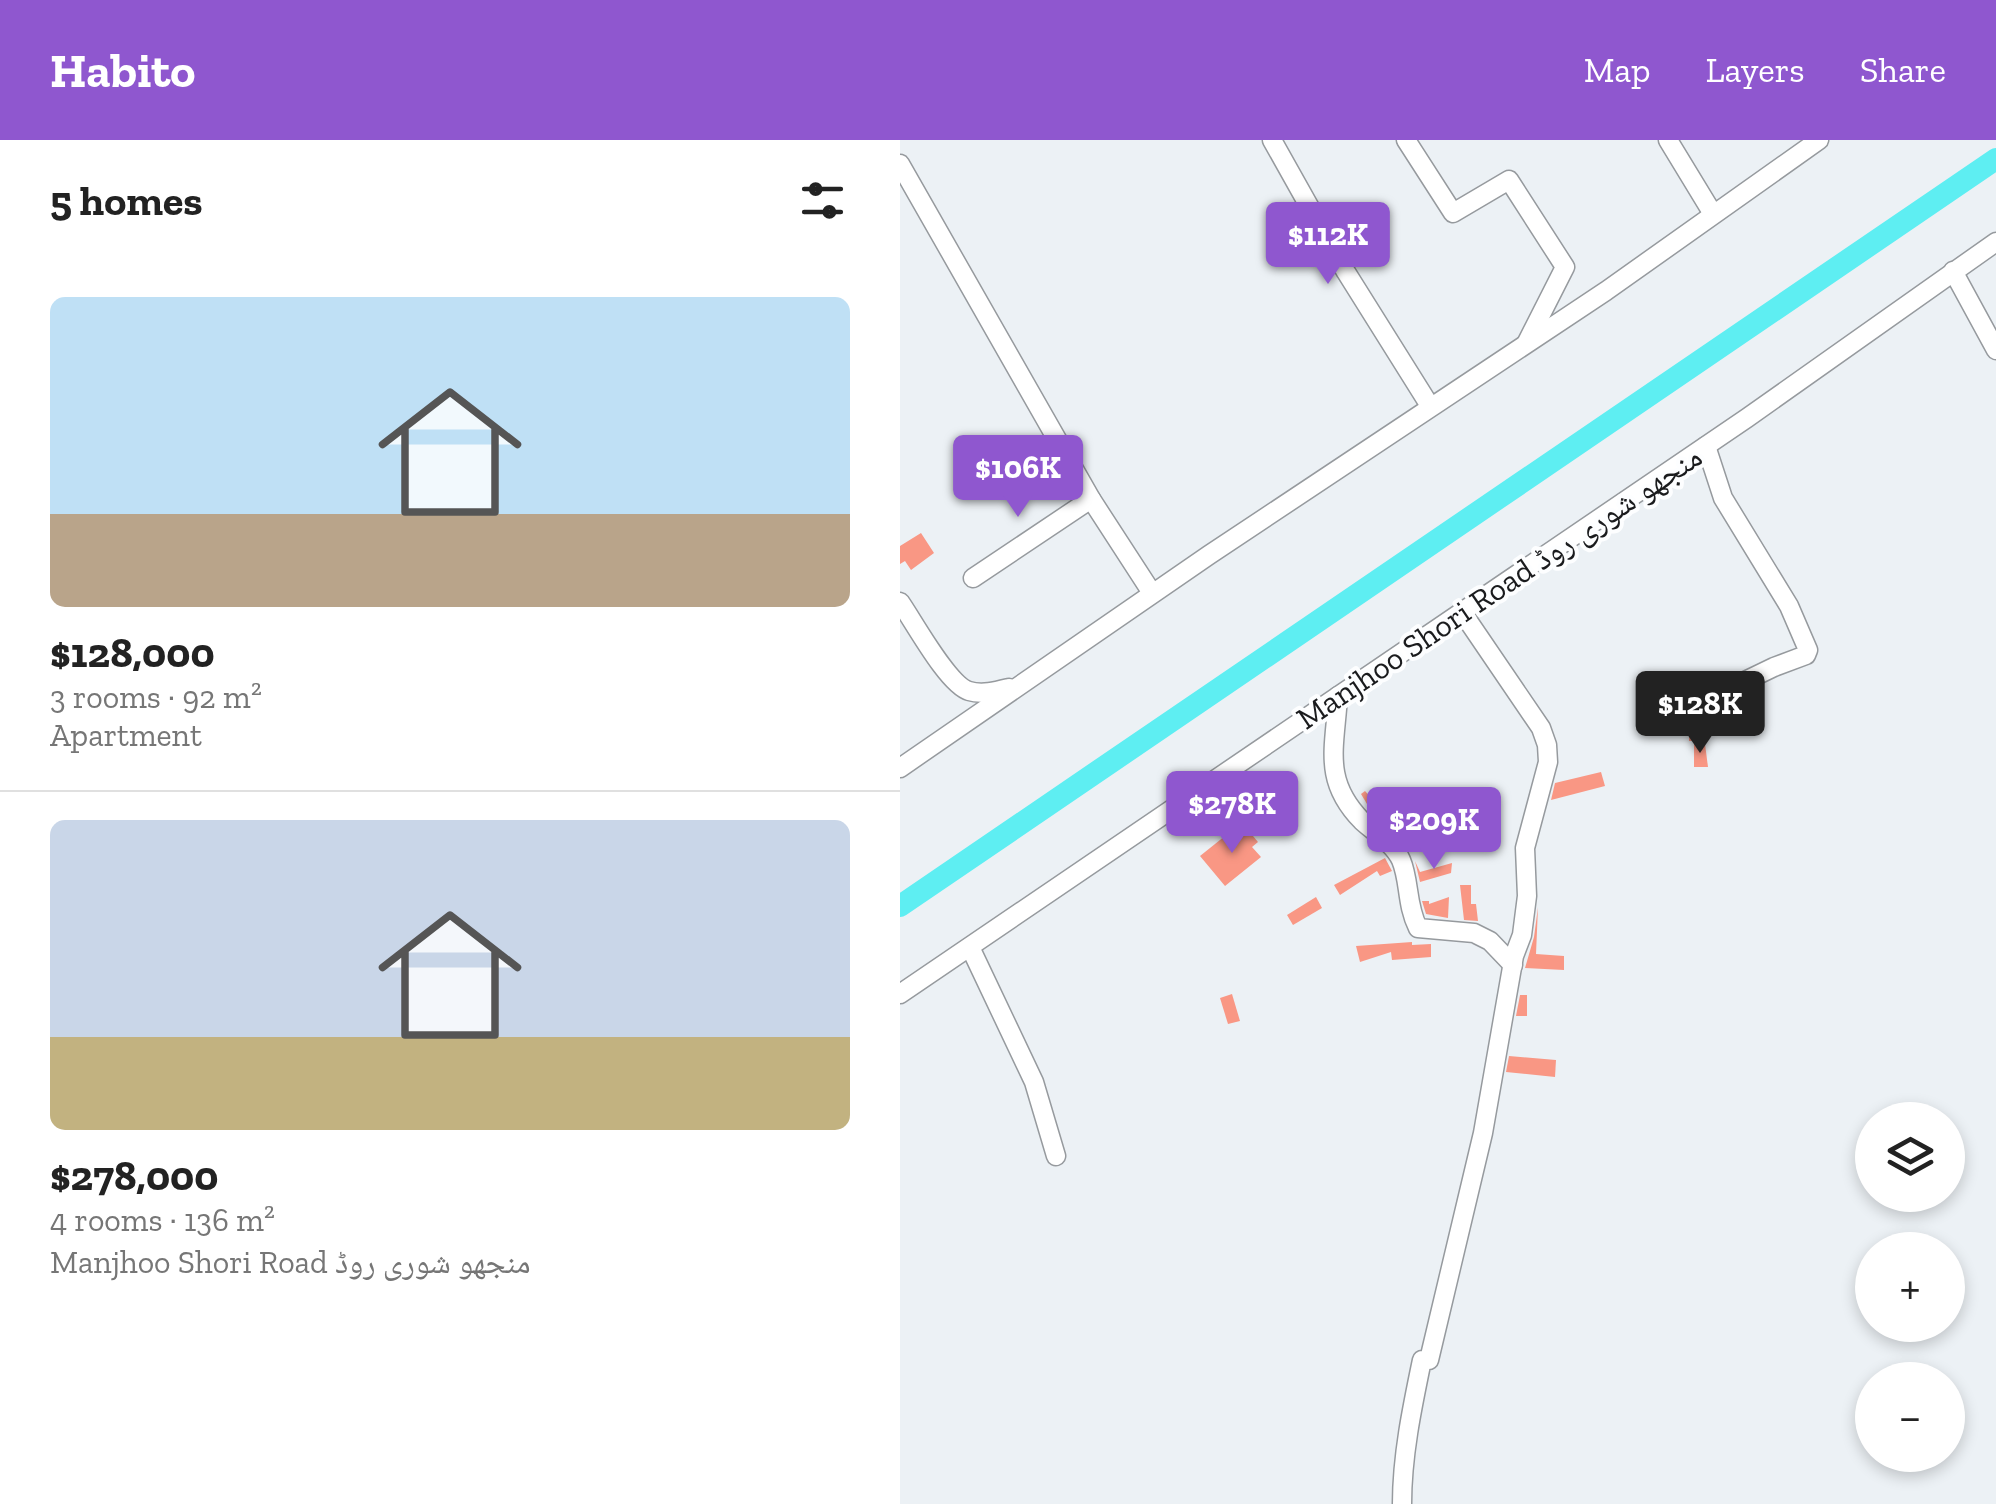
<!DOCTYPE html>
<meta charset="utf-8">
<style>
body{margin:0;font-family:"Zilla Slab","Noto Naskh Arabic",serif;background:#f6f6f6;color:#222;height:100vh;display:flex;flex-direction:column;font-size:38px;white-space:nowrap}
*{box-sizing:border-box;margin:0}
p{font-size:32px;color:#767676}
.icon{flex:none;width:55px;height:55px;fill:none;stroke:currentColor;stroke-width:2;stroke-linecap:round;stroke-linejoin:round}
.map{position:relative;flex:1;overflow:hidden}
.drawer{display:flex;flex-direction:column;background:#fff;width:900px}
.drawer>*{flex:none}
.controls{position:absolute;left:955px;top:962px;display:grid;gap:20px}
.controls a{display:grid;place-items:center;width:110px;height:110px;border-radius:50%;background:#fff;box-shadow:0 5px 15px #0003;font-size:50px}
.price{position:absolute;translate:-50% -85px;padding:0 22px;border-radius:10px;background:#8f57cf;color:#fff;font-size:32px;line-height:65px;filter:drop-shadow(0 2px 5px #0008)}
.price::after{content:'';position:absolute;left:50%;top:60px;width:30px;height:22px;margin-left:-15px;background:inherit;clip-path:polygon(0 0,100% 0,50% 100%)}
.price.selected{background:#222;color:#fff}
ul{padding:0;list-style:none}
li{display:grid;align-content:center;gap:20px;height:530px;padding:0 50px}
li+li{border-top:2px solid #e0e0e0}
li span{display:grid;place-items:center;height:310px;border-radius:15px;color:#555}
li>.icon{margin-inline-start:auto}
span .icon{width:180px;height:180px;fill:#fffc;stroke-width:1}
li b{font-size:42px}
h2{display:flex;justify-content:space-between;align-items:center;height:120px;padding:0 50px;font-size:42px}
header{display:flex;align-items:center;gap:60px;box-sizing:border-box;height:140px;padding:0 50px;background:#8f57cf;color:#fff}
header strong{font-size:48px}
nav{display:flex;gap:55px;margin-inline-start:auto;font-size:35px}
main{display:flex;flex:1;min-height:0}
.map>svg:first-child{display:block}
.lines{fill:none;stroke-linecap:round;stroke-linejoin:round}
.river{stroke:#5eeef2;stroke-width:22}
.building{fill:#f99784}
.minor-casing{stroke:#969a9e;stroke-width:21}
.minor{stroke:#fff;stroke-width:18}
.labels{text-anchor:middle;dominant-baseline:central;stroke-width:8;stroke-linejoin:round;paint-order:stroke}
.street-label{font-size:32px;fill:#1a1b1d;stroke:#fdfeff}
</style>
<header>
<strong>Habito</strong>
<nav><a>Map</a><a>Layers</a><a>Share</a></nav>
</header>
<main>
<section class="drawer">
<h2>5 homes<svg class="icon" aria-label="filters" viewBox="0 0 24 24"><path d="M4 7h16M4 17h16"/><circle cx="9" cy="7" r="2"/><circle cx="15" cy="17" r="2"/></svg></h2>
<ul>
<li><span style="background:linear-gradient(#bfe0f5 70%,#b9a48a 0)"><svg class="icon" aria-label="home" viewBox="0 0 24 24"><path d="M3 11l9-7 9 7M6 9v11h12V9"/></svg></span><div><b>$128,000</b><p>3 rooms · 92 m²</p><p>Apartment</p></div></li>
<li><span style="background:linear-gradient(#c9d6e8 70%,#c2b280 0)"><svg class="icon" aria-label="home" viewBox="0 0 24 24"><path d="M3 11l9-7 9 7M6 9v11h12V9"/></svg></span><div><b>$278,000</b><p>4 rooms · 136 m²</p><p>Manjhoo Shori Road منجھو شوری روڈ</p></div></li>
</ul>
</section>
<div class="map">
<svg width="1096" height="1364" viewBox="0 0 1096 1364">
<rect width="100%" height="100%" fill="#ecf1f5"/>
<g class="lines">
<path class="river" d="M0,766L1096,19"/>
</g>
<g class="building">
<path d="M21,393L34,413L11,430L5,421L0,424V406Z"/>
<rect x="789" y="581" width="13" height="20"/>
<path d="M794,604H805L808,627H794Z"/>
<path d="M701,632L705,646L651,660L655,643Z"/>
<path d="M465,651L494,683L489,687L473,674L461,654Z"/>
<path d="M323,652L332,663L323,671L313,660Z"/>
<path d="M335,688L341,696L348,690L358,702L352,707L361,717L325,746L300,716Z"/>
<path d="M517,689L524,703L510,710L504,702L507,700L505,695Z"/>
<path d="M485,718L492,731L480,736L477,731L440,755L434,745Z"/>
<path d="M515,721L520,732L552,723L551,733L520,742Z"/>
<path d="M560,745H571V764H576L578,781L564,780Z"/>
<path d="M416,757L422,768L393,785L387,775Z"/>
<path d="M549,757L548,778L526,774L522,761H529V764Z"/>
<path d="M638,767L636,814L664,816V830L625,828L634,797Z"/>
<path d="M512,802V805L531,804V817L492,820L491,812L460,822L456,806Z"/>
<path d="M332,854L340,881L328,884L320,858Z"/>
<path d="M620,855H627V876H616Z"/>
<path d="M609,916L656,920L655,937L606,932Z"/>
</g>
<g class="lines">
<g class="minor-casing">
<g id="minor">
<path d="M372,0L446,132L530,266"/>
<path d="M506,0L553,73L609,40L665,127L627,202"/>
<path d="M768,0L813,74"/>
<path d="M0,24L191,359L252,453"/>
<path d="M1053,131L1096,210"/>
<path d="M73,438L191,359"/>
<path d="M0,462C14,482 48,545 69,551C82,555 97,551 109,548"/>
<path d="M438,556C435,608 422,640 462,681C474,692 494,704 501,720C510,741 506,764 518,788L574,793L590,801L613,825"/>
<path d="M787,569L874,527L906,515L908,510L889,466L823,358L806,306"/>
<path d="M0,628L309,415L706,151L919,0"/>
<path d="M70,807L134,942L156,1016"/>
<path d="M0,854L847,278L1096,102"/>
<path d="M502,1364C502,1316 512,1268 522,1220H529L583,993L614,816L622,795L627,756L625,708L648,622L647,605L641,588L562,472"/>
</g>
</g>
<use href="#minor" class="minor"/>
</g>
<g class="labels">
<g class="street-label">
<text transform="translate(599 447) rotate(-34)">Manjhoo Shori Road منجھو شوری روڈ</text>
</g>
</g>
</svg>
<div class="controls">
<a><svg class="icon" aria-label="layers" viewBox="0 0 24 24"><path d="M12 4l9 5-9 5-9-5zM3 14l9 5 9-5"/></svg></a>
<a>+</a>
<a>−</a>
</div>
<b class="price" style="left:428px;top:147px">$112K</b>
<b class="price" style="left:118px;top:380px">$106K</b>
<b class="price selected" style="left:800px;top:616px">$128K</b>
<b class="price" style="left:332px;top:716px">$278K</b>
<b class="price" style="left:534px;top:732px">$209K</b>
</div>
</main>
